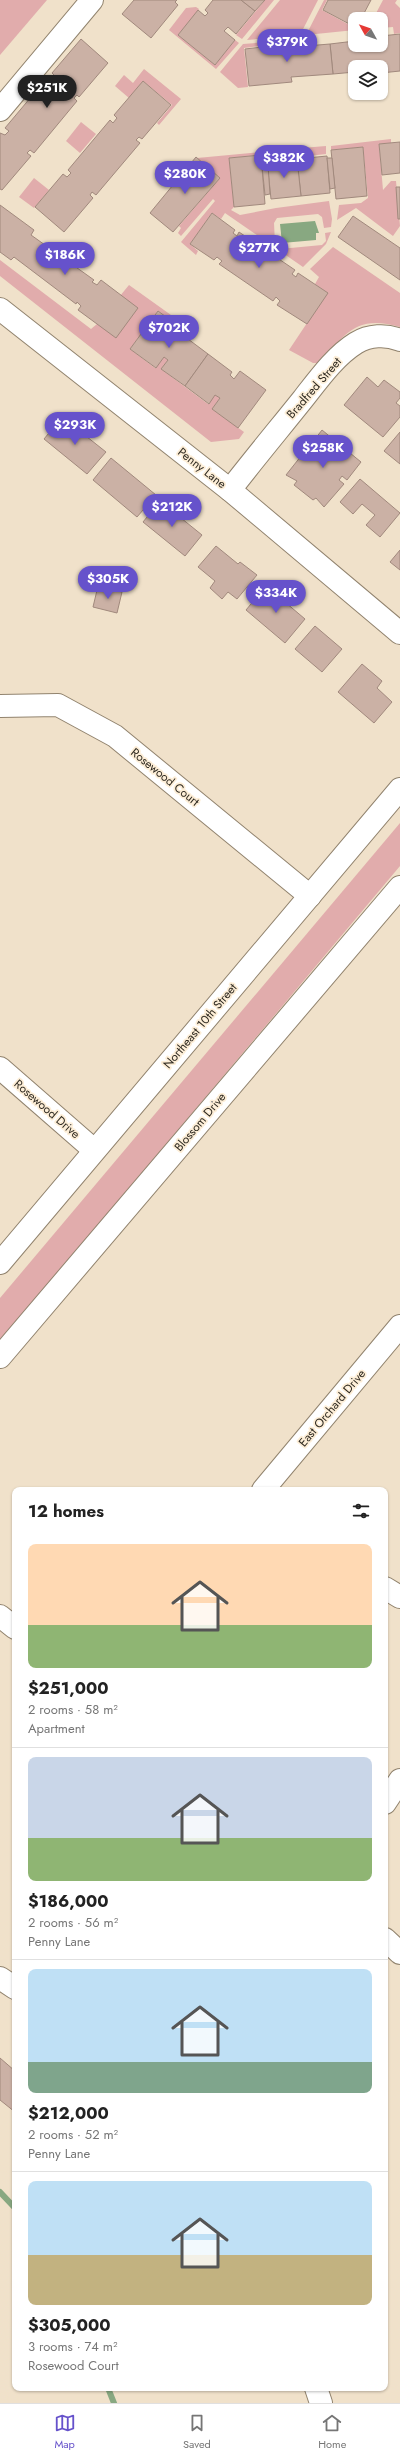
<!DOCTYPE html>
<meta charset="utf-8">
<style>
body{margin:0;font-family:Jost,sans-serif;background:#f2f2f2;color:#222;height:100vh;display:flex;flex-direction:column;font-size:15px;white-space:nowrap}
*{box-sizing:border-box;margin:0}
p{font-size:13px;color:#767676}
.icon{flex:none;width:22px;height:22px;fill:none;stroke:currentColor;stroke-width:2;stroke-linecap:round;stroke-linejoin:round}
.map{position:relative;flex:1;overflow:hidden}
.sheet{position:absolute;left:12px;top:1487px;width:376px;height:904px;display:flex;flex-direction:column;background:#fff;border-radius:8px;box-shadow:0 1px 3px #0004}
.sheet>*{flex:none}
.needle{width:26px;rotate:310deg}
.fabs{position:absolute;left:348px;top:12px;display:grid;gap:8px}
.fabs a{display:grid;place-items:center;width:40px;height:40px;border-radius:8px;background:#fff;box-shadow:0 1px 3px #0004;font-size:20px}
.price{position:absolute;translate:-50% -34px;padding:0 9px;border-radius:14px;background:#6652cb;color:#fff;font-size:13px;line-height:26px;filter:drop-shadow(0 1px 2px #0008)}
.price::after{content:'';position:absolute;left:50%;top:24px;width:12px;height:9px;margin-left:-6px;background:inherit;clip-path:polygon(0 0,100% 0,50% 100%)}
.price.selected{background:#222;color:#fff}
ul{padding:0;list-style:none}
li{display:grid;align-content:center;gap:8px;height:212px;padding:0 16px}
li+li{border-top:1px solid #e0e0e0}
li span{display:grid;place-items:center;height:124px;border-radius:8px;color:#555}
li>.icon{margin-inline-start:auto}
span .icon{width:72px;height:72px;fill:#fffc;stroke-width:1}
li b{font-size:17px}
h2{display:flex;justify-content:space-between;align-items:center;height:48px;padding:0 16px;font-size:17px}
.tabs{display:flex;justify-content:space-around;align-items:center;height:56px;border-top:1px solid #e0e0e0;background:#fff;font-size:11px;color:#767676}
.tabs a{display:grid;justify-items:center;gap:2px}
.tabs .selected{color:#6652cb}
.map>svg:first-child{display:block}
.green{fill:#e1acac}
.water{fill:#88a881}
.lines{fill:none;stroke-linecap:round;stroke-linejoin:round}
.stream{stroke:#88a881;stroke-width:6}
.building{fill:#cbb1a5;stroke:#a1897d}
.minor-casing{stroke:#91836e;stroke-width:24}
.secondary-casing{stroke:#91836e;stroke-width:24}
.minor{stroke:#fff;stroke-width:22}
.secondary{stroke:#fff;stroke-width:22}
.labels{text-anchor:middle;dominant-baseline:central;stroke-width:3.5;stroke-linejoin:round;paint-order:stroke}
.street-label{font-size:12px;fill:#2f2a21;stroke:#fdeed7}
</style>
<div class="map">
<svg width="400" height="2403" viewBox="0 0 400 2403">
<rect width="100%" height="100%" fill="#f0e1ca"/>
<g class="green">
<path d="M0,0H47L0,55Z"/>
<path d="M265,0H274L242,39L236,35Z"/>
<path d="M280,0H318L300,35L247,40Z"/>
<path d="M324,0H327L322,10L355,28V30L306,35Z"/>
<path d="M383,0H397L395,3L400,8V33L394,34L393,27L381,28V19H373Z"/>
<path d="M196,7L199,9L178,35L215,65L235,40L239,43L216,69L169,30L186,8Z"/>
<path d="M267,42L268,45L244,48L248,87L238,88L220,72L243,44Z"/>
<path d="M144,69L181,99L159,125L157,123L172,105L143,81L129,98L115,86L124,75L133,83Z"/>
<path d="M81,122L96,134L80,153L66,141Z"/>
<path d="M391,139V143L379,144L383,190L391,181H396L400,226L393,236L356,208L337,220L339,205L361,203L368,198L363,147L331,150V146Z"/>
<path d="M326,146V154L266,161L265,151Z"/>
<path d="M260,152L261,155L229,158L234,207L231,210L240,215L276,208L329,201L332,219L331,227L324,228L322,217L318,214L277,218L274,223L275,244L280,249L322,245L326,241L325,233L331,232L326,244L303,267L225,213L221,219L212,213L190,244L198,251L196,255L181,242L215,201L213,199L181,236L178,233L181,228L179,226L220,178L197,158Z"/>
<path d="M34,178L49,190L34,208L19,197Z"/>
<path d="M333,247L400,293V327C356,314 345,334 320,363H313L289,350L327,293L315,284L319,277L310,269Z"/>
<path d="M0,260L91,329L97,324L129,285L185,325L184,330L158,311L130,349L155,368L164,357L168,360L161,369L208,404L215,395L220,398L212,409L244,432L239,439L211,442L0,276Z"/>
<path d="M400,823V866L0,1342V1298Z"/>
</g>
<path class="water" d="M315,221L319,233H316V240L282,243L280,224Z"/>
<g class="lines">
<g class="stream">
<path d="M0,2192L15,2208"/>
<path d="M108,2388L114,2403"/>
</g>
</g>
<g class="building">
<path d="M134,0H177L175,2L178,5L151,38L122,14Z"/>
<path d="M213,0H241L255,11L236,34L228,27L224,31L235,40L215,65L178,35L198,10L205,16L208,13L205,10Z"/>
<path d="M241,0H265L255,11Z"/>
<path d="M328,0H371L361,19H355V27L323,10Z"/>
<path d="M400,34V71L381,73V67H355V72L333,74L330,44L355,41V45H381V36Z"/>
<path d="M81,39L108,63L79,97L77,95L74,98L77,101L34,153L30,150L27,153L31,156L2,190L0,189V133L5,135L9,131L5,128L47,78L51,81L55,76L52,73Z"/>
<path d="M289,44V50L294,49V47L330,44L333,74L291,77L292,82L249,86L245,49Z"/>
<path d="M143,81L171,105L142,139L139,137L136,140L140,143L96,195L92,192L90,195L93,198L64,232L35,207L63,174L67,177L71,173L68,170L110,120L113,123L117,118L114,115Z"/>
<path d="M400,142V173L382,175L379,144Z"/>
<path d="M363,147L367,196L336,199L331,150Z"/>
<path d="M261,155L265,204L234,207L229,158Z"/>
<path d="M327,156L330,193L301,196L297,159Z"/>
<path d="M196,157L220,178L173,232L150,213Z"/>
<path d="M327,158H332L335,188L330,189Z"/>
<path d="M297,159L301,196L271,199L267,161Z"/>
<path d="M268,165L270,194L265,195L262,166Z"/>
<path d="M396,187H400V219H398Z"/>
<path d="M0,205L34,230L31,235L94,280L92,282L97,285L101,280L138,308L116,338L78,310L81,306L77,302L76,304L14,257L11,260L0,252Z"/>
<path d="M212,213L235,230L233,233L237,236L239,232L295,270L292,274L296,277L298,273L328,293L307,324L277,305L280,301L276,297L273,301L219,264L222,261L217,257L214,260L190,244Z"/>
<path d="M353,216L400,248V280L338,237Z"/>
<path d="M158,311L184,330L178,337L181,339L184,336L208,354L185,386L161,369L168,360L164,357L156,368L130,349Z"/>
<path d="M208,354L232,372L230,375L234,379L240,371L266,390L238,428L212,409L220,398L215,395L209,404L185,386Z"/>
<path d="M367,377L378,387L384,380L400,392V398L396,403L400,406V417L383,437L344,405Z"/>
<path d="M62,417L106,452L87,474L44,439Z"/>
<path d="M322,430L361,462L347,480L342,476L339,480L344,484L324,507L316,498L313,500L294,485L297,481L286,475L305,451L311,455L314,452L308,448Z"/>
<path d="M400,432V464L384,451Z"/>
<path d="M111,458L156,495L137,517L93,480Z"/>
<path d="M360,479L400,513L380,537L366,525L375,515L362,504L353,514L340,502Z"/>
<path d="M160,501L202,535L185,556L143,522Z"/>
<path d="M216,546L238,564L240,562L257,575L237,599L228,592L222,599L210,588L215,581L198,567Z"/>
<path d="M400,550V570L390,562Z"/>
<path d="M98,586L122,592L117,613L93,607Z"/>
<path d="M266,586L305,619L285,643L246,610Z"/>
<path d="M315,626L342,649L322,672L295,649Z"/>
<path d="M362,664L382,681L377,688L392,702L374,723L338,692Z"/>
<path d="M0,2058L15,2071V2112L0,2100Z"/>
</g>
<g class="lines">
<g class="minor-casing">
<g id="minor">
<path d="M0,110L92,0"/>
<path d="M0,309L230,490L400,633"/>
<path d="M230,490C254,459 279,429 303,399C318,380 335,356 356,343C369,335 386,334 400,340"/>
<path d="M0,706L58,705L115,736L310,896"/>
<path d="M0,1068L94,1150"/>
<path d="M0,1357L400,887"/>
<path d="M263,1490L400,1326"/>
<path d="M385,1588L400,1597"/>
<path d="M0,1616L15,1628"/>
<path d="M385,1803L400,1780"/>
<path d="M385,1939L400,1953"/>
<path d="M0,1978L15,1988"/>
<path d="M316,2388L321,2403"/>
</g>
</g>
<g class="secondary-casing">
<path id="secondary" d="M0,1263L400,789"/>
</g>
<use href="#minor" class="minor"/>
<use href="#secondary" class="secondary"/>
</g>
<g class="labels">
<g class="street-label">
<text transform="translate(314 388) rotate(-49)">Bradfred Street</text>
<text transform="translate(202 468) rotate(38)">Penny Lane</text>
<text transform="translate(165 777) rotate(39)">Rosewood Court</text>
<text transform="translate(200 1026) rotate(-50)">Northeast 10th Street</text>
<text transform="translate(47 1109) rotate(41)">Rosewood Drive</text>
<text transform="translate(200 1122) rotate(-50)">Blossom Drive</text>
<text transform="translate(332 1408) rotate(-50)">East Orchard Drive</text>
</g>
</g>
</svg>
<div class="fabs">
<a><svg class="needle" viewBox="-14 -14 28 28"><path d="M0-13l5 13h-10z" fill="#e53935"/><path d="M0 13l5-13h-10z" fill="#767676"/></svg></a>
<a><svg class="icon" aria-label="layers" viewBox="0 0 24 24"><path d="M12 4l9 5-9 5-9-5zM3 14l9 5 9-5"/></svg></a>
</div>
<b class="price" style="left:287px;top:63px">$379K</b>
<b class="price selected" style="left:47px;top:109px">$251K</b>
<b class="price" style="left:284px;top:179px">$382K</b>
<b class="price" style="left:185px;top:195px">$280K</b>
<b class="price" style="left:259px;top:269px">$277K</b>
<b class="price" style="left:65px;top:276px">$186K</b>
<b class="price" style="left:169px;top:349px">$702K</b>
<b class="price" style="left:75px;top:446px">$293K</b>
<b class="price" style="left:323px;top:469px">$258K</b>
<b class="price" style="left:172px;top:528px">$212K</b>
<b class="price" style="left:108px;top:600px">$305K</b>
<b class="price" style="left:276px;top:614px">$334K</b>
<section class="sheet">
<h2>12 homes<svg class="icon" aria-label="filters" viewBox="0 0 24 24"><path d="M4 7h16M4 17h16"/><circle cx="9" cy="7" r="2"/><circle cx="15" cy="17" r="2"/></svg></h2>
<ul>
<li><span style="background:linear-gradient(#ffd9b3 65%,#8fb573 0)"><svg class="icon" aria-label="home" viewBox="0 0 24 24"><path d="M3 11l9-7 9 7M6 9v11h12V9"/></svg></span><div><b>$251,000</b><p>2 rooms · 58 m²</p><p>Apartment</p></div></li>
<li><span style="background:linear-gradient(#c9d6e8 65%,#8fb573 0)"><svg class="icon" aria-label="home" viewBox="0 0 24 24"><path d="M3 11l9-7 9 7M6 9v11h12V9"/></svg></span><div><b>$186,000</b><p>2 rooms · 56 m²</p><p>Penny Lane</p></div></li>
<li><span style="background:linear-gradient(#bfe0f5 75%,#7fa58c 0)"><svg class="icon" aria-label="home" viewBox="0 0 24 24"><path d="M3 11l9-7 9 7M6 9v11h12V9"/></svg></span><div><b>$212,000</b><p>2 rooms · 52 m²</p><p>Penny Lane</p></div></li>
<li><span style="background:linear-gradient(#bfe0f5 60%,#c2b280 0)"><svg class="icon" aria-label="home" viewBox="0 0 24 24"><path d="M3 11l9-7 9 7M6 9v11h12V9"/></svg></span><div><b>$305,000</b><p>3 rooms · 74 m²</p><p>Rosewood Court</p></div></li>
</ul>
</section>
</div>
<nav class="tabs">
<a class="selected"><svg class="icon" aria-label="map" viewBox="0 0 24 24"><path d="M3 6l6-2 6 2 6-2v14l-6 2-6-2-6 2zM9 4v14M15 6v14"/></svg>Map</a>
<a><svg class="icon" aria-label="saved" viewBox="0 0 24 24"><path d="M7 4h10v16l-5-4-5 4z"/></svg>Saved</a>
<a><svg class="icon" aria-label="home" viewBox="0 0 24 24"><path d="M3 11l9-7 9 7M6 9v11h12V9"/></svg>Home</a>
</nav>
